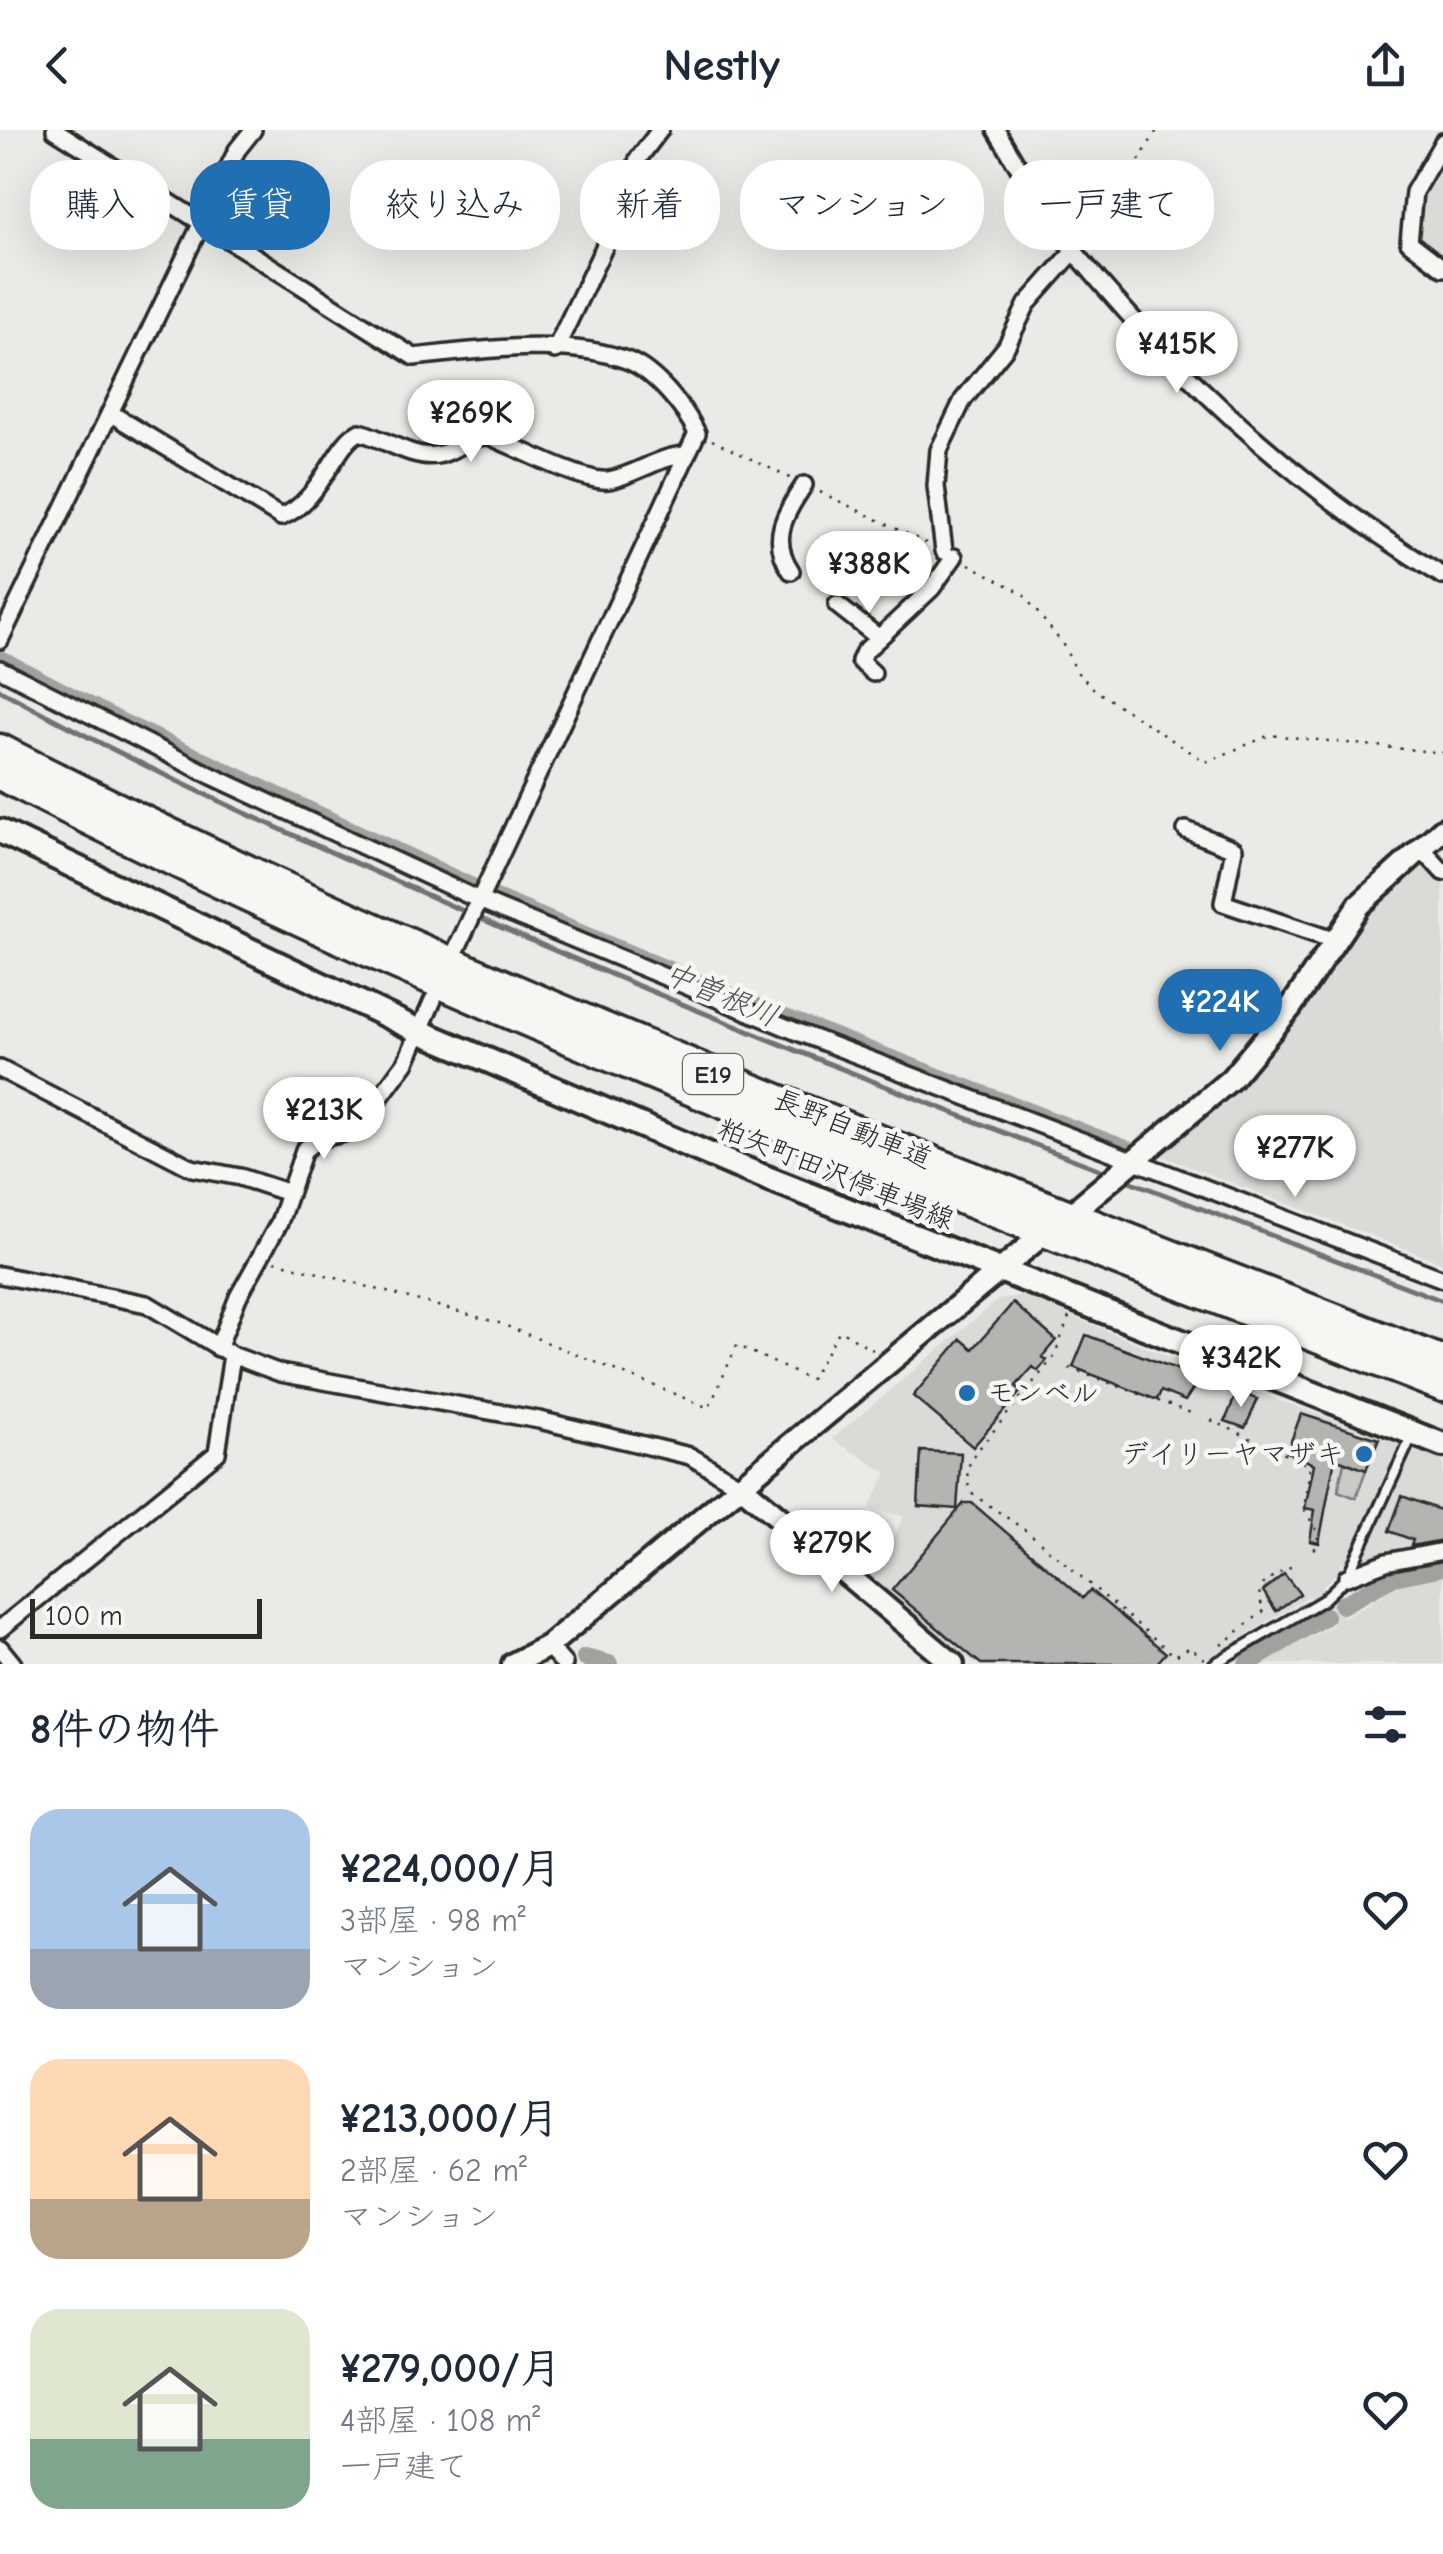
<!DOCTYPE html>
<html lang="ja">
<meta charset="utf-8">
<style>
body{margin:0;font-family:"Comic Neue","Klee One",sans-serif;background:#f6f6f7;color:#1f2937;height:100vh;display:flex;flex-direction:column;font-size:38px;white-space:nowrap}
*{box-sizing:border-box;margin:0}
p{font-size:32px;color:#747a83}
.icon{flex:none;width:55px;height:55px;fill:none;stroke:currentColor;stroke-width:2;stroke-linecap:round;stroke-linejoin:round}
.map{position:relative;height:1534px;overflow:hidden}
.sheet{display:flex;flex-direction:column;background:#fff;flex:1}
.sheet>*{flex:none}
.guide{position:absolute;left:30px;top:30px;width:1385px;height:90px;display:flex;gap:20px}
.scale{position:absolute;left:30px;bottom:25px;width:232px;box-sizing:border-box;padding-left:10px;border:5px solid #2b2b2b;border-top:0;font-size:28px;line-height:35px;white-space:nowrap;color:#2b2b2b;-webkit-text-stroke:8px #f6f6f2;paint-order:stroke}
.price{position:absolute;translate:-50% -85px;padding:0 22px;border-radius:35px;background:#fff;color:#222;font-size:32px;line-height:65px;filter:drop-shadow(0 2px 5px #0008)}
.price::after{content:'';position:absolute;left:50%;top:60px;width:30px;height:22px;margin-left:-15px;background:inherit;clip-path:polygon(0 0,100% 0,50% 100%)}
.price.selected{background:#1f6fb2;color:#fff}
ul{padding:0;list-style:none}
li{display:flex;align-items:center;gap:30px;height:250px;padding:0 30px}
li span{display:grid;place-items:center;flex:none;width:280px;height:200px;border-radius:30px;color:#555}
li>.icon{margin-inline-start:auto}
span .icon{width:120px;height:120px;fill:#fffc;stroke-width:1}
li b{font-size:42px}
h2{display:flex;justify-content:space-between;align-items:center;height:120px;padding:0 30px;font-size:42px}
.chip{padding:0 35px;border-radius:40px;background:#fff;box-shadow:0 10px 40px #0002;font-size:35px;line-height:90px}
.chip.selected{background:#1f6fb2;color:#fff}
header{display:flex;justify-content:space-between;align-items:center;height:130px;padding:0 30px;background:#fff;font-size:45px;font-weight:700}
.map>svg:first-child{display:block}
.built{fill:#dadad6}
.green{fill:#cacac7;stroke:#7a7a79;stroke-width:2.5}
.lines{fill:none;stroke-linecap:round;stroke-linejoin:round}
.stream{stroke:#727270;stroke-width:5}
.canal{stroke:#a1a19e;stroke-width:18}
.building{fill:#b4b4b1;stroke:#2b2b2b;stroke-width:2.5}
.service-casing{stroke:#2b2b2b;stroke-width:15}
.minor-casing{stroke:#2b2b2b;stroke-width:22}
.tertiary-casing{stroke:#2b2b2b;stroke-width:28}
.secondary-casing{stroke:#2b2b2b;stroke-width:30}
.motorway-casing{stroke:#2b2b2b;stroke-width:35}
.path{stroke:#2b2b2b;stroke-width:2.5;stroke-dasharray:2.5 8;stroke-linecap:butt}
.service{stroke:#f6f6f2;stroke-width:8}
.minor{stroke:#f6f6f2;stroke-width:15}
.tertiary{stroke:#f6f6f2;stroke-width:20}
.secondary{stroke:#f6f6f2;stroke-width:22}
.motorway{stroke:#f6f6f2;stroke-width:28}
.poi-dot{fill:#1f6fb2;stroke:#f6f6f2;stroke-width:4}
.labels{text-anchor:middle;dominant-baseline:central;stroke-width:9;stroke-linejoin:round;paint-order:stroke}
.shield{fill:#f6f6f2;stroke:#686867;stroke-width:2.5}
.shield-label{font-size:25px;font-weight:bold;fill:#2b2b2b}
.street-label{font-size:28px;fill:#2b2b2b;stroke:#f6f6f2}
.poi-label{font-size:28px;fill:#2b2b2b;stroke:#f6f6f2;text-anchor:start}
.water-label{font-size:30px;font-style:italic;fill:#545453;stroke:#f6f6f2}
</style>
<header><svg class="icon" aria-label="back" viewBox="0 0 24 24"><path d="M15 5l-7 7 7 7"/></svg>Nestly<svg class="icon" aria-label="share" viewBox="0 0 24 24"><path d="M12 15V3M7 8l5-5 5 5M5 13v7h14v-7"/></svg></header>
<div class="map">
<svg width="1443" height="1534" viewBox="0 0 1443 1534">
<rect width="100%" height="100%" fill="#eaeae6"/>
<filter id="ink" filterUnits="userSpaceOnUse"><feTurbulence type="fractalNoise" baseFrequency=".01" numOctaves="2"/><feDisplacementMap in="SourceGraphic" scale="20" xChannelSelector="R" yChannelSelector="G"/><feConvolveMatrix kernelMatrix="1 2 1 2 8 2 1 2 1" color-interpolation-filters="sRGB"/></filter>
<g filter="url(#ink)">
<g class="built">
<path d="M1443,24V128L1422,112L1419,65Z"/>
<path d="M1443,719V1133L1156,1024L1238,954L1303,878L1338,819L1402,746Z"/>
<path d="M1022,1165L1226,1251L1443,1330V1414L1341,1433V1440L1322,1456L1345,1487L1401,1454L1443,1444V1534H1263L1332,1495L1309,1466L1199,1534H975L872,1448L904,1386L869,1379L887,1343L832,1309L998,1170Z"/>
</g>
<path class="green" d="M1344,1332L1366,1340L1356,1368L1338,1361Z"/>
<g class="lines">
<g class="stream">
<path d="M0,560C141,638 289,704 436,769C658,867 883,957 1109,1043"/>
<path d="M1124,1049L1443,1171"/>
</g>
<g class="canal">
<path d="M2,530L123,593L474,758"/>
<path d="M491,766L767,881L1128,1020"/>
<path d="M1342,1475L1394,1447L1443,1437"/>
<path d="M585,1528L609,1534"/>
<path d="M1247,1534L1325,1486"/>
</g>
</g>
<g class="building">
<path d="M1013,1173L1056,1210L1042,1227L1047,1230L1038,1241L1033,1237L1016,1256L1021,1261L973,1317L913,1266L961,1209L973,1219Z"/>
<path d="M1086,1205L1198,1247L1193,1259L1185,1271L1161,1261L1157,1270L1073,1237Z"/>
<path d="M1237,1262L1258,1269L1245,1298L1225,1291Z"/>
<path d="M1301,1284L1379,1309L1366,1340L1335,1328L1319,1413L1310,1411L1315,1380L1305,1378L1314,1334L1287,1322Z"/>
<path d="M921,1321L961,1323L957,1379L918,1376Z"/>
<path d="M1402,1366L1443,1381V1410L1411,1416L1413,1410L1389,1401Z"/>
<path d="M964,1373H972L1083,1468L1090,1460L1166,1523L1156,1534H981L892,1460Z"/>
<path d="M1284,1444L1300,1464L1276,1481L1263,1461Z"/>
</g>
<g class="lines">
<g class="service-casing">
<path id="service" d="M1214,1534L1323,1470L1347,1447L1412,1306"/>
</g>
<g class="minor-casing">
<g id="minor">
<path d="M55,0L414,227C476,220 570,207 629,231C655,242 685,278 697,303L457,818"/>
<path d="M996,0C1021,40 1044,85 1074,121C1179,249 1301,360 1443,446"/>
<path d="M1443,12L1414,62L1409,112L1443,138"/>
<path d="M555,220L618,88L638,29L660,0"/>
<path d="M110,283L281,387C322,371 335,312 360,302C384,309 413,329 437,325C457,322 469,305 489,306C514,316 586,354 609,350C636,345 657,327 684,325"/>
<path d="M944,421L936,356L939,320L963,270L1006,217L1027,174L1074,121"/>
<path d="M791,441C769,409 785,384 804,355"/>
<path d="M837,475L879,508"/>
<path d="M0,510L237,20L253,0"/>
<path d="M0,539L212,646L479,770L800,903L1443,1149"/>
<path d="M873,543L860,531L864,522L932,458L954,427"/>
<path d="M1186,700L1234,719L1223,773L1333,810"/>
<path d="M1421,718L1443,742"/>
<path d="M0,939L192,1038L240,1047L289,1063"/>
<path d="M0,1145L147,1174L232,1225L280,1243L539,1290L690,1326L744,1358"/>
<path d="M218,1218L238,1167L279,1093L304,1020L318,1009L356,1000L406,932L433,870"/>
<path d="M1347,1447L1386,1432L1443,1421"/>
<path d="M0,1499L217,1323L232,1225"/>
<path d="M548,1516L564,1534"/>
<path d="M0,1518L13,1534"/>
</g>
</g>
<g class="tertiary-casing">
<g id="tertiary">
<path d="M1081,1075L1231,949L1291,877L1359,775L1443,699"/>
<path d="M744,1358L953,1534"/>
<path d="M513,1534L548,1516L1034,1112"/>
</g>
</g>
<g class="secondary-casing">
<path id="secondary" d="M0,701L419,901L734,1035L1443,1315"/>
</g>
<g class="motorway-casing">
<g id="motorway">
<path d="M0,619C466,858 957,1040 1443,1231"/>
<path d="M0,645C466,885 956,1067 1443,1257"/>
</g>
</g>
<g class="path">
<path d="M1083,106L1110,80L1157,0"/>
<path d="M712,310L790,348"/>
<path d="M820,362L926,413"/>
<path d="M969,434L1022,463L1062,513L1077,542L1095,560L1206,632L1270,605L1443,623"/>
<path d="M275,1131L499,1193L709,1278L737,1215L810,1250L840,1200L873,1220"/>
<path d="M1069,1187L1054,1227L973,1326C966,1338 966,1351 971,1363L1028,1402L1175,1526L1190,1517L1204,1529"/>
<path d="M1069,1238L1191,1283"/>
<path d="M1211,1290L1260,1313"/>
<path d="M1274,1319L1310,1336L1304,1379L1319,1404L1313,1425"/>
<path d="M1221,1515L1265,1480L1258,1467L1265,1451L1292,1436"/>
</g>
<use href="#service" class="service"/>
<use href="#minor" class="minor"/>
<use href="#tertiary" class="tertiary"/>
<use href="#secondary" class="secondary"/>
<use href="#motorway" class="motorway"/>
</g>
</g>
<g class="poi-dot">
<circle cx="967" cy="1263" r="10"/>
<circle cx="1364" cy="1324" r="10"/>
</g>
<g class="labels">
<rect class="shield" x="683" y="924" width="60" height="40" rx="8"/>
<g class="shield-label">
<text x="713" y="944">E19</text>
</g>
<g class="street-label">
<text transform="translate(853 999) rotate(22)">長野自動車道</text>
<text transform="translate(836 1044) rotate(22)">粕矢町田沢停車場線</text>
</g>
<g class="poi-label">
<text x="987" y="1263">モンベル</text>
<text x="1344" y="1324" text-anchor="end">デイリーヤマザキ</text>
</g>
<g class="water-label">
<text transform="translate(721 865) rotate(23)">中曽根川</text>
</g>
</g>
</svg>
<div class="scale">100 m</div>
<b class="price" style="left:1177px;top:266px">¥415K</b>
<b class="price" style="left:471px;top:335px">¥269K</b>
<b class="price" style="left:869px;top:486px">¥388K</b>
<b class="price selected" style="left:1220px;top:924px">¥224K</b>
<b class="price" style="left:324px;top:1032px">¥213K</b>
<b class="price" style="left:1295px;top:1070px">¥277K</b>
<b class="price" style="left:1241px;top:1280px">¥342K</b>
<b class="price" style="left:832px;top:1465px">¥279K</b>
<div class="guide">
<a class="chip">購入</a>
<a class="chip selected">賃貸</a>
<a class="chip">絞り込み</a>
<a class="chip">新着</a>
<a class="chip">マンション</a>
<a class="chip">一戸建て</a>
</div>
</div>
<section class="sheet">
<h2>8件の物件<svg class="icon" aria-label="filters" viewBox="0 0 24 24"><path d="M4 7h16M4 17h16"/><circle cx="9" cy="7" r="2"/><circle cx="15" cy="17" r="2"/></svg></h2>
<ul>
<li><span style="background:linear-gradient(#a9c7e8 70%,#9aa5b1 0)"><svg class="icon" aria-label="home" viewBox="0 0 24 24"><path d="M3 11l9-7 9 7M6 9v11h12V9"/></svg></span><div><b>¥224,000/月</b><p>3部屋 · 98 m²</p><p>マンション</p></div><svg class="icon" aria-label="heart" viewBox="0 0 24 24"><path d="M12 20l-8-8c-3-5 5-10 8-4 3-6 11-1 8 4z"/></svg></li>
<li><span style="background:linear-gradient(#ffd9b3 70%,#b9a48a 0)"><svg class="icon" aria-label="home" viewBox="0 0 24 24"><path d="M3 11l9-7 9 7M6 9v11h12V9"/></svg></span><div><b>¥213,000/月</b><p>2部屋 · 62 m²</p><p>マンション</p></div><svg class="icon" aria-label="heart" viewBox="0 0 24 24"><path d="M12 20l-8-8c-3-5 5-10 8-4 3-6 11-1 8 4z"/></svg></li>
<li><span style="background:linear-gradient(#dfe7d0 65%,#7fa58c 0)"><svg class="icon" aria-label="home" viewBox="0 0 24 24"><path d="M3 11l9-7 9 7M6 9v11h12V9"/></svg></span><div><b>¥279,000/月</b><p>4部屋 · 108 m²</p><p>一戸建て</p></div><svg class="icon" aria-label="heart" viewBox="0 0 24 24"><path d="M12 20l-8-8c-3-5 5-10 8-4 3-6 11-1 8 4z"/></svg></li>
</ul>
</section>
